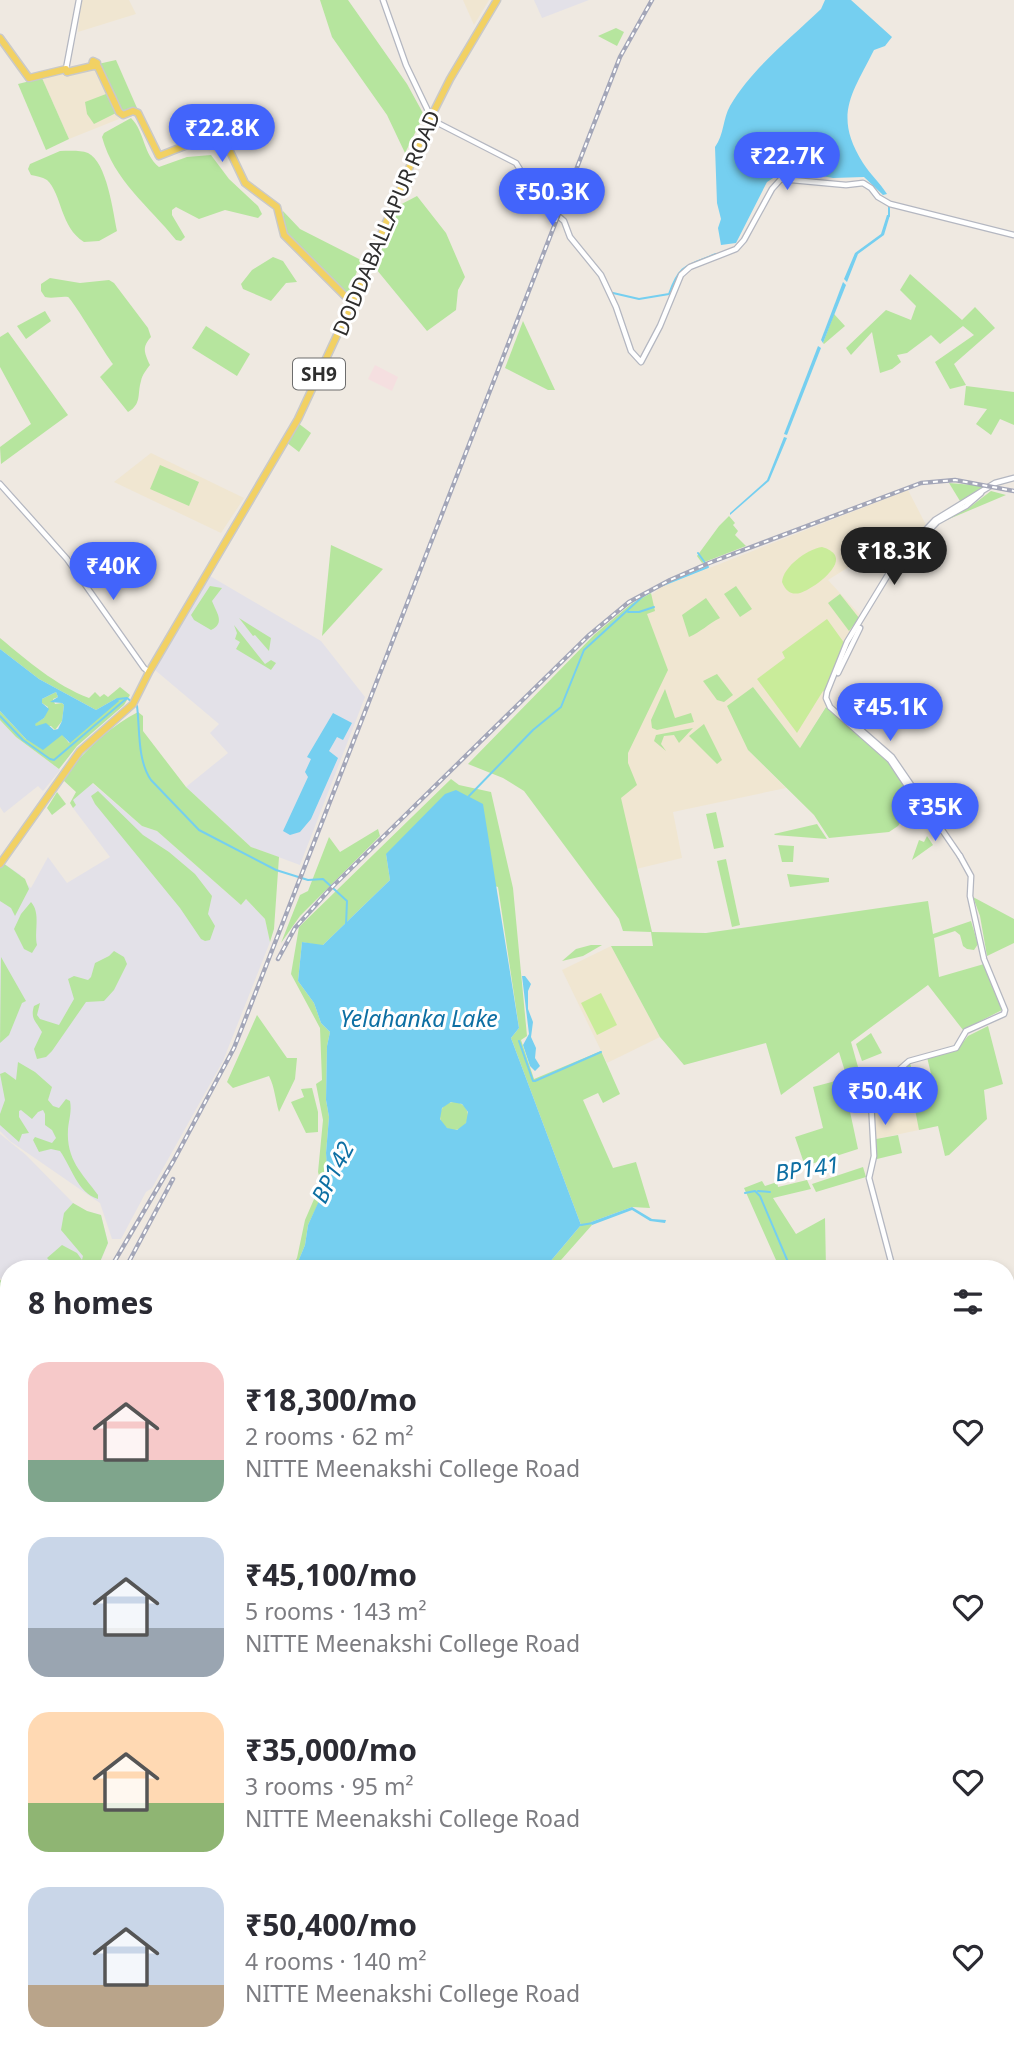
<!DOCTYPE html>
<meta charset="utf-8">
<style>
body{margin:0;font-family:"Noto Sans",sans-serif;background:#f7f7f7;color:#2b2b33;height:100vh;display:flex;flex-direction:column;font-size:26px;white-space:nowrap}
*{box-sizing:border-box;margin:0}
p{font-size:23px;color:#7c7c81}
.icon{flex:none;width:38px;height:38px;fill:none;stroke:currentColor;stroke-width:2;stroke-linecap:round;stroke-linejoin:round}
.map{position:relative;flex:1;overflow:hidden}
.sheet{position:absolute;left:0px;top:1260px;width:1015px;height:798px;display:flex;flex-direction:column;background:#fff;border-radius:28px 28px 0 0;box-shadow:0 4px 10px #0003}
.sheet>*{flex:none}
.price{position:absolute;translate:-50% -60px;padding:0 16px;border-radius:24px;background:#4264fb;color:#fff;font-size:23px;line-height:46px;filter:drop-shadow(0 2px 4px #0008)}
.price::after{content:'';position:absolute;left:50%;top:42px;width:21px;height:16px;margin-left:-10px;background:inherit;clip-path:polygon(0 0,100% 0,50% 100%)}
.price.selected{background:#222;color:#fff}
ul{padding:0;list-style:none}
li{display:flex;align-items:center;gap:21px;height:175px;padding:0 28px}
li span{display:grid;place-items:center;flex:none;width:196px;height:140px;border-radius:21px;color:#555}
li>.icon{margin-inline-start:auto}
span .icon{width:84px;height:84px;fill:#fffc;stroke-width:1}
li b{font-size:30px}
h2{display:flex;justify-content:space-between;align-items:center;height:84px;padding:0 28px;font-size:30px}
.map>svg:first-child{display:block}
.industrial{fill:#e3e1e8}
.education{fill:#f0e6d1}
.medical{fill:#f5dfe0}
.green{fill:#b6e59e}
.pitch{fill:#c9ec9a}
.water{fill:#75cff0;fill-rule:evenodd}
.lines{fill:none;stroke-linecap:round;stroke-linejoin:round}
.stream{stroke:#75cff0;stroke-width:2}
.minor-casing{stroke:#b4b7c1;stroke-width:7}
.major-casing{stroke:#c9c9c9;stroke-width:9}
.highway-casing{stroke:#c9c9c9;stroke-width:10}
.minor{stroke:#fff;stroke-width:4.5}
.major{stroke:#f2d163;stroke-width:6}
.highway{stroke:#ffa35c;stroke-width:8}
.rail-casing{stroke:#a3a6b8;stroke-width:4.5}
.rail{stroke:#fff;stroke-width:2;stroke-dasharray:5;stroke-linecap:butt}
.labels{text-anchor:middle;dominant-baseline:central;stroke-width:6;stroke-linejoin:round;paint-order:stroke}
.shield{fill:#fff;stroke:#6d6d6d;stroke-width:2}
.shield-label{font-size:19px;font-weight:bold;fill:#2e2e2e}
.street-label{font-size:21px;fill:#2e2e2e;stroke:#fff}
.water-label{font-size:23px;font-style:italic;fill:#0d6fa3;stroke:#fff}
</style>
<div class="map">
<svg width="1014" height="2058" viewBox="0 0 1014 2058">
<rect width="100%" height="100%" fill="#efe9e1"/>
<g class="industrial">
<path d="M534,0H589L542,18Z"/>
<path d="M210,576L321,641L365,697L300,865L251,847L186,787L228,753L210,733L219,724L155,670Z"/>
<path d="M0,720L16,737L60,770L43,791L38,786L4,813L0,807Z"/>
<path d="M92,783L142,826L157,831L241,905L246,899L265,919L270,942L223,1061L152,1188L146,1192L121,1239H112L100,1203L10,1141L0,1131V867L3,863L21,875L20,878L31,888L48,857L67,883L110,857L73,808L76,805L72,800Z"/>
<path d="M0,1134L26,1155L75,1205L87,1211L101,1215L108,1243L97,1269H9V1284L0,1278Z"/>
</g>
<g class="education">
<path d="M81,0H129L136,14L78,32Z"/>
<path d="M463,0H489L474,25Z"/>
<path d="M95,68L97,69L119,119L69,139L42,78Z"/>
<path d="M151,453L244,498L221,533L114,482Z"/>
<path d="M908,490L926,525L902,550L893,539L828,580L861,616L847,638L824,696L823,699L828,703L800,748L753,687L748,750L786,788L673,812L682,858L636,869L587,651L661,587Z"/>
<path d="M611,946L660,1037L607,1063L562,970Z"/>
<path d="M931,1090L938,1126L876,1139L874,1102Z"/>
<path d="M759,2049H797L783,2058H746Z"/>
</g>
<path class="medical" d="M375,365L398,377L392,391L368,379Z"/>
<g class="green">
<path d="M320,0H348L407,84L424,115L405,153L387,115L332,37Z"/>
<path d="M616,28L624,32L617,46L598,36Z"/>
<path d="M116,60L137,108L124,113L120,111L98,64Z"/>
<path d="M42,78L69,139L46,150L18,84Z"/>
<path d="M106,94L116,113L94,124L87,114L85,102Z"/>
<path d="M131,118C145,132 143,154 159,167L187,157L211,155L229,179L258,206L262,214L258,218L225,210L199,219L176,207L172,210V215L185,237L181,241L176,240C149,206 114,181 102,137L104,133Z"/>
<path d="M60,151C69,151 80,150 88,153C107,162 113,212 117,231L99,241L84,242C60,227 62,194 47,180C42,177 36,176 31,175L28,169L30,164Z"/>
<path d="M417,196L446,233L465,277L458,290L456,310L427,331L372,264L394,208Z"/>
<path d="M283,211L300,229L361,260L347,299L285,233Z"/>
<path d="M273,257L283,261L297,282L286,283L271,301L243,289L241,284L252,270Z"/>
<path d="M910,274L962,320L975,307L995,328L954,364L966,385L950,389L935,362L974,335L963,326L940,344L931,335L907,353L897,355L901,362L892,369L880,373L872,332L851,355L846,348L886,310L911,320L916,306L900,290Z"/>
<path d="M50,278L80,283L109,280L114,283L148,328L151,337C142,347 144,352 150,365C147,369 142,375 141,381C137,394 142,404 128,412L100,377L113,364C106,355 72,299 68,297C60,296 53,299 45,297L41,291V284Z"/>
<path d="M45,311L51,321L26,339L17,326Z"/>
<path d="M834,314L845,326L824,344L823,343Z"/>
<path d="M523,321L555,390H548L505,368Z"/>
<path d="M206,326L250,354L237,376L192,348Z"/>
<path d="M8,332L68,415L1,464L0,447L31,424L0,367V337Z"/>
<path d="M966,386L1014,392V425L1000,419L991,435L976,424L987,409L964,405Z"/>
<path d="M298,423L311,433L299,452L286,442Z"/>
<path d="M160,465L199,482L189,506L150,489Z"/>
<path d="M949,483L985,486L960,501Z"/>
<path d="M991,491L1006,495L942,522L970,507Z"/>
<path d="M729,516L735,523L733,525L738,531L735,535L746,546L702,563L697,556L719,526Z"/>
<path d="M331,545L383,569L322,636Z"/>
<path d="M210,586L222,588L212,601C216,612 226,623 211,630L194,620L191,615Z"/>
<path d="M736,586L752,609L740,617L724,594Z"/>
<path d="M651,593L655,611L647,614L668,670L628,753V763L637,785L621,798L652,932L706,933L928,901L933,934L971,921L978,944L974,950L967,949L963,946L960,935L955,931L934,938L939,977L984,964L1002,1010L963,1030L928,985L851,1042L860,1074L847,1078L839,1052L781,1095L766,1043L684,1065L660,1037L611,946H653L651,932L623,931L619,919L524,791L503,778L468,764L595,634L631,604Z"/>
<path d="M840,594L859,618L849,631L828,603Z"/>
<path d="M706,598L720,618C708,624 701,632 689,637L682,615Z"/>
<path d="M239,618L271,638L269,651L255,635L253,636Z"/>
<path d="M234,625L265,664L271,660L276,663L271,670L236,649L240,642L235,639L237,633Z"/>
<path d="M0,638C28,661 55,685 89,698L95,692L100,697L104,694L108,697L120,687L130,695L124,705L77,746L59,769L16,737L0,720V711L26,739L62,734L69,743L117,698L96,710L39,679L0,649Z"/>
<path d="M717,674L733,695L724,702L717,700L703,681Z"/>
<path d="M753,687L800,748L826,707L887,761L915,801L898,826L889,832L829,838L814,815L748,750L727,706Z"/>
<path d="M665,689L675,718L691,713L694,722L657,730L652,728L651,720Z"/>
<path d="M56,692L58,697L53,699L55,704L62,703L64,705L62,721L55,730L51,726H36L34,724L44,718L48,707L42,703V699Z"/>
<path d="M138,712L143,716V731L186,787L251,847L279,857L274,929L270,942L265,919L246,899L241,905L157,831L142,826L93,783L73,800L76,805L73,808L70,803L76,792L62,779C85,751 106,729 138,712Z"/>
<path d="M704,724L722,760L717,764L689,736Z"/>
<path d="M693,728L679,743L674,735L664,736L661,744L666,751L654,741L656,735Z"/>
<path d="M451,779L459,785L491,792L513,888L527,1036L521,1040L534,1079L601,1051L620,1094L603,1103L598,1093L583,1100L613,1168L636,1162L650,1208L632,1207L591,1222L592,1225L553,1269H544L581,1225L511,1038L519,1028L498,887L386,854L390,880L322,946L302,942L298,981L314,1003L321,1023L330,1032L327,1046L326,1100L329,1117L326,1153L329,1181L308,1225L305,1245L296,1267L291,1269L297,1258L305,1220L321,1183L318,1172L323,1120L316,1084L322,1080L320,1028L291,974L299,927Z"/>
<path d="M98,791L143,835L169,852L195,874L212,896L208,914L215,926L210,940L205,941L201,939L180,908L95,804L91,796Z"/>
<path d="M57,792L66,804L52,815L47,808Z"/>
<path d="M716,812L724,847L714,849L706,814Z"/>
<path d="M817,824L827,839L775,835L774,834Z"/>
<path d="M378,829L380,836L300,916L281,943L300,895L308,891L329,837L340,852Z"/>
<path d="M927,836L933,845L912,860L919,840L924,842Z"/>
<path d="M778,845L794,846L793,862H782Z"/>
<path d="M726,859L740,925L732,927L717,861Z"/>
<path d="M3,863L25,879L29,889L15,916L11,908L0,901V867Z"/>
<path d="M787,874L829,878V882L790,887Z"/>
<path d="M973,897L1014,919V943L987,956L980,916Z"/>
<path d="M31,902C41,913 34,931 37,945L32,953L24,949L14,929L21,914Z"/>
<path d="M591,945H602L583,956L562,961L576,949Z"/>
<path d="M114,951L124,957L127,964L114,990L104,1001L86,1002L52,1051L46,1057L37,1059L34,1049L42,1032C36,1021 30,1019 34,1006L40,1003L37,1015L40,1019L59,1025L74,999L68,979L74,976L88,980L91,977L95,963L109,956Z"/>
<path d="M1,957L26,1001L22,1003L9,1035L0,1043Z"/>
<path d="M257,1015L287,1058H297L295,1079L279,1112C275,1099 275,1088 269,1076L233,1088L227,1082Z"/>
<path d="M988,1026L1003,1084L984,1090L987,1119L949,1155L945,1156L938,1126L919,1130L912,1094L874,1102L877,1091L910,1063L915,1082L932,1078L927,1057L956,1051L968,1036Z"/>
<path d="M871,1033L882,1053L862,1061L856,1044Z"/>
<path d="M18,1062L35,1072L52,1087L48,1100L53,1106L59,1108L66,1099L70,1101C72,1111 69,1119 68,1129C66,1160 82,1173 98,1195V1199C77,1192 72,1168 60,1151L51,1149L39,1152L33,1140L35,1137L52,1143L56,1138L52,1130L45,1125V1114L43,1110L38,1112L32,1119L21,1110L19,1111V1117L29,1133L22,1134L19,1142L0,1125V1114L5,1100L0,1074L5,1072L16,1080Z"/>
<path d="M843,1079L858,1149L805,1166L795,1137L823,1128L813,1087Z"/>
<path d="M312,1088L318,1112V1132L306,1133L291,1102L304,1097L301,1089Z"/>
<circle cx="454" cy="1116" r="14"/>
<path d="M898,1135L902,1153L877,1159L876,1139Z"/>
<path d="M863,1167L866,1177L816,1192L812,1184Z"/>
<path d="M807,1180L811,1189L773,1198L796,1234L825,1218L826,1269H780L744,1188L762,1181L765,1186L777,1182L778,1187Z"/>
<path d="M73,1203L87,1211L101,1215L108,1243L97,1269H57L47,1258L62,1245L77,1253L82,1260L83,1256L61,1230L64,1213Z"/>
<path d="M0,1280L9,1286V1319L0,1320Z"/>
<path d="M1014,1356V1394L1006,1395V1358Z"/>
<path d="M9,1666V1702L0,1705V1685L8,1683L1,1669Z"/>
<path d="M0,1814L9,1824V1853L0,1843Z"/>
<path d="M1,2007L9,2015V2049H41L35,2058H8L10,2055L0,2044Z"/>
<path d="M579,2049H608L616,2058H570Z"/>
</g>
<g class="pitch">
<path d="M822,547C849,555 831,573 818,583C805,592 790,602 782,582C783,567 807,549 822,547Z"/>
<path d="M827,619L845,644L825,692L823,691L797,733L757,679L785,658L782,652Z"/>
<path d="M601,993L617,1025L597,1035L581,1003Z"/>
</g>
<g class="water">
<path d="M825,0H851L892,37L885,46L874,50C852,94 833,115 863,163C870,174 880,183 887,194L883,195L864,177L833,178L805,173H781L767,182L736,243L721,245L718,228L721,219L717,203L715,147C724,135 723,118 730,106C752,68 790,39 821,9Z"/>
<path d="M887,215H890L884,235L858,254L847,282L844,279L855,253L881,234Z"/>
<path d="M843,282L846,285L823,343L821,340Z"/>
<path d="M818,346L821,348L787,435L784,434Z"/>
<path d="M784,437L787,438L769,481L730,515V513L767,480Z"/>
<path d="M0,649L39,679L96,710L117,698L119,701L70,743L62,735L43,750L26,739L0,711ZM56,692L58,697L50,702L62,703L64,705L62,721L58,729L54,730L46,723L36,726L35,724L44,718L49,709L42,703V699Z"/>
<path d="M333,713L352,723L343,740L337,737L329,751L338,758L311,819L300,832L290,835L283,831L308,777L305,772L311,759L307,757Z"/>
<path d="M456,790L483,804L519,1028L511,1038L581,1225L544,1269H295L305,1245L308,1225L328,1181L326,1153L329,1117L326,1100L327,1046L330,1032L321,1023L314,1003L298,981L302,942L323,945L390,880L386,854L445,794ZM451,1102L462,1104L468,1112L466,1123L457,1130L447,1128L440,1119L442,1108Z"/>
<path d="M522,976H525L531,984L528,991V1009L533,1022L531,1037L536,1048L535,1058L540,1066L535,1071L530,1066L523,1045L529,1034Z"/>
<path d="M632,1207L652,1219L666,1220L665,1223L650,1221L632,1210L592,1225L591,1222Z"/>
<path d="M1014,1662V1798L1006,1789V1666Z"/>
<path d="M41,2049H125L120,2058H35Z"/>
</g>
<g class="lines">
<g class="stream">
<path d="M889,216V206"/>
<path d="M613,293L639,299L669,294C680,263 687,266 716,254"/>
<path d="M628,612H639L654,607"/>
<path d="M118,699L127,698L132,702"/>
<path d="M137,706C140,728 137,760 151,780L199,830L276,870L308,880L323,879L347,901L346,925"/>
<path d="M0,716L23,740L50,759L54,760L126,699"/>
<path d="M469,796L533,730L561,707L584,650L642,597L658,587L708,567L698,553"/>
<path d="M519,1041L533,1081H535L601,1052"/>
<path d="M758,1191L770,1192"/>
<path d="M745,1193L755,1191L760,1196L791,1269"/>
<path d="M581,1225L593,1223"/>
<path d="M0,1709H9"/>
<path d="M0,1829L9,1839"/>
</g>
<g class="minor-casing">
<g id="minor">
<path d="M383,0L406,65L429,113"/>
<path d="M66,69L79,0"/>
<path d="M426,117L516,163L538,199L564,221L570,237L601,275L616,307L631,351L641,362L660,326L681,275L690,267L736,249L744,240L772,189L781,179L846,185L863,183L871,188L878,197L890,204L1014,235"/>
<path d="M0,484L67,559L144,668L149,672"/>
<path d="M896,566L937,522L966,506L981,493"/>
<path d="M838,673L860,628"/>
<path d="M844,715L892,757L960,856"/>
<path d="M931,815L923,810L890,760L830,707L826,698L827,692L847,642L897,560L935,520L995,483L1014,478"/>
<path d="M893,1269L869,1178L874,1156L871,1101L875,1091L909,1061L956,1048L966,1031L1004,1014L1005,1010L984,959L970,896L971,876L960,856"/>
<path d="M0,1761L9,1753"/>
<path d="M566,2058L575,2049"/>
</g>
</g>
<g class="major-casing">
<g id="major">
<path d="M0,38L29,78L66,69L67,72"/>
<path d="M93,61L97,63L95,66L92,65Z"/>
<path d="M96,66L98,67L119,112L123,115L133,111L138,113L159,156L210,136H219L224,139L245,183L277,207L284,235L352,303"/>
<path d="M67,72L93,66"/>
<path d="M0,864L80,751L133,704L149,672L298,419L352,303L430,119L450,79L497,0"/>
<path d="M1006,1421L1014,1420"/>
<path d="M1006,1440L1014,1438"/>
<path d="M0,1539H9"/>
<path d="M0,1544H9"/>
<path d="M0,1623L9,1620"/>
<path d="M0,1639L9,1637"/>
<path d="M697,2049L702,2058"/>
</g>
</g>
<g class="highway-casing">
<g id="highway">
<path d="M1006,1432L1014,1430"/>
<path d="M0,1628L9,1625"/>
</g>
</g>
<use href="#minor" class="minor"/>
<use href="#major" class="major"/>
<use href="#highway" class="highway"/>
<g class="rail-casing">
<g id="rail">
<path d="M278,959L295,928L330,889L588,636L629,602L670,580L709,563L921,483L955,480L1014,491"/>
<path d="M110,1269L174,1160L234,1048L620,57L652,0"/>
<path d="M125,1269L173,1179"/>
<path d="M1006,1440L1014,1437"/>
<path d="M0,1475L9,1459"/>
</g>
</g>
<use href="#rail" class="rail"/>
</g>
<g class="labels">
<rect class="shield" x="293" y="358.5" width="52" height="31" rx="5"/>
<g class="shield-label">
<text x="319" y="374">SH9</text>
</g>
<g class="street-label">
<text transform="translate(386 223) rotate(-67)">DODDABALLAPUR ROAD</text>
</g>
<g class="water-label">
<text x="419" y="1018">Yelahanka Lake</text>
<text transform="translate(807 1168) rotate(-8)">BP141</text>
<text transform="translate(332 1172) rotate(-63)">BP142</text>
</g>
</g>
</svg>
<b class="price" style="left:222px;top:164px">₹22.8K</b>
<b class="price" style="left:787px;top:192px">₹22.7K</b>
<b class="price" style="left:552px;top:228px">₹50.3K</b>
<b class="price selected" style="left:894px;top:587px">₹18.3K</b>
<b class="price" style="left:113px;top:602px">₹40K</b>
<b class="price" style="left:890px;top:743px">₹45.1K</b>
<b class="price" style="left:935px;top:843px">₹35K</b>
<b class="price" style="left:885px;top:1127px">₹50.4K</b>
<section class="sheet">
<h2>8 homes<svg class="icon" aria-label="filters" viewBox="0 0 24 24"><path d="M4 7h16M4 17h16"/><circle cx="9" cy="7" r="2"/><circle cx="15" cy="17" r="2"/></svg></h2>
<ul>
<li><span style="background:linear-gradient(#f6c9c9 70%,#7fa58c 0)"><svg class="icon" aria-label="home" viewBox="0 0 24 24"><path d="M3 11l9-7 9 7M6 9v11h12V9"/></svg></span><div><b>₹18,300/mo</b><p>2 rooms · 62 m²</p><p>NITTE Meenakshi College Road</p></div><svg class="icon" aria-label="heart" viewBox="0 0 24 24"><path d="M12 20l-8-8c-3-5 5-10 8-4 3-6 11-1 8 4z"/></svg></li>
<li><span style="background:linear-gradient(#c9d6e8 65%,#9aa5b1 0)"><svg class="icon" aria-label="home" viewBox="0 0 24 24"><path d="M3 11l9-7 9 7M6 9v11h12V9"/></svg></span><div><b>₹45,100/mo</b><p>5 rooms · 143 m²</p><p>NITTE Meenakshi College Road</p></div><svg class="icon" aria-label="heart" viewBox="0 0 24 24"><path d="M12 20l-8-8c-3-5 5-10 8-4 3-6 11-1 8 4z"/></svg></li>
<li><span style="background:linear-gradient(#ffd9b3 65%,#8fb573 0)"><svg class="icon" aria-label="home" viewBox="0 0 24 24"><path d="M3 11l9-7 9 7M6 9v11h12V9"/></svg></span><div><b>₹35,000/mo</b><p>3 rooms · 95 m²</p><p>NITTE Meenakshi College Road</p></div><svg class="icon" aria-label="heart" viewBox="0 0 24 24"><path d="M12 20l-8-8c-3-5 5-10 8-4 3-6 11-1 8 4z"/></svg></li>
<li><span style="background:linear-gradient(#c9d6e8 70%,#b9a48a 0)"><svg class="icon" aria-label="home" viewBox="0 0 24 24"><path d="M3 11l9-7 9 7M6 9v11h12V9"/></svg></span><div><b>₹50,400/mo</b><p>4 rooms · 140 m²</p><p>NITTE Meenakshi College Road</p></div><svg class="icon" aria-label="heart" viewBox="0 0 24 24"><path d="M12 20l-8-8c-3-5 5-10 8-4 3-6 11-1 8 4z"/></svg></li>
</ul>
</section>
</div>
